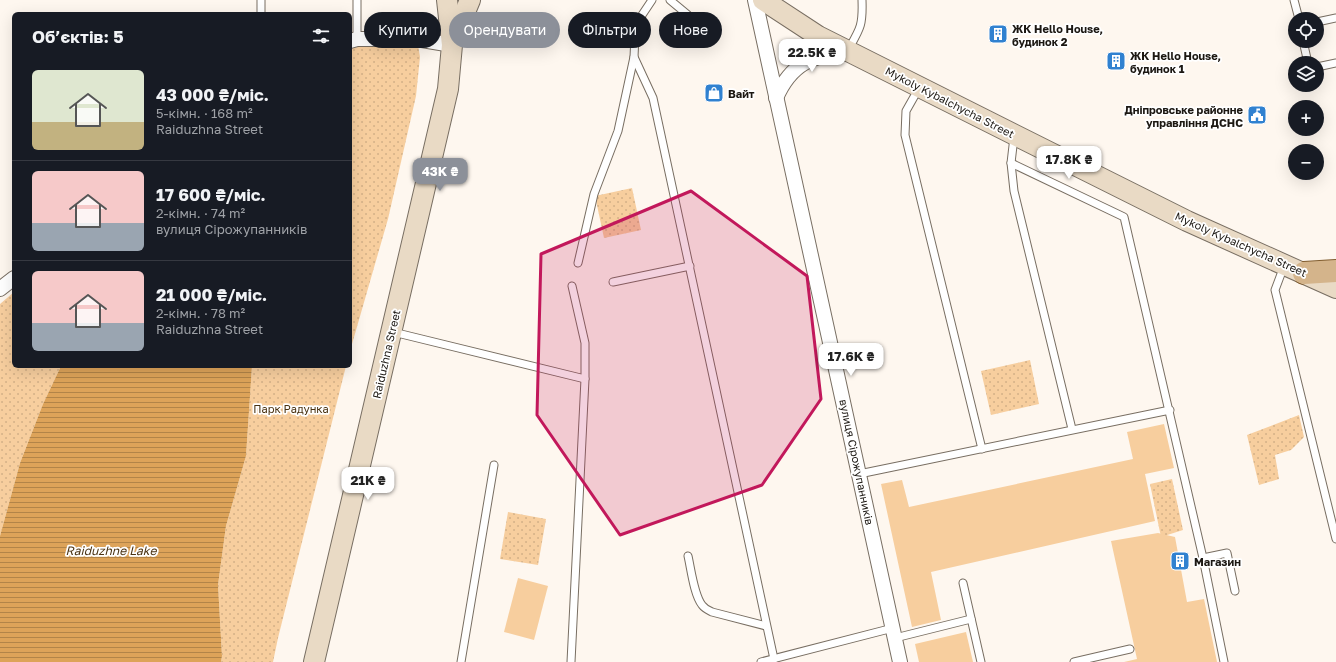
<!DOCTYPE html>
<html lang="uk">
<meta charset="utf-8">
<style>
body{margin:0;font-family:"Golos Text",sans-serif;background:#242831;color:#f1f3f6;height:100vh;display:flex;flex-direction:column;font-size:15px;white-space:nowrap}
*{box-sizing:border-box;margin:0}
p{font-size:13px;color:#9ea1a6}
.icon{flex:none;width:22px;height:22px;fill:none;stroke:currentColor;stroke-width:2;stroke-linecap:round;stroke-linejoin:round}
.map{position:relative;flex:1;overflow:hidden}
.side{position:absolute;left:12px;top:12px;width:340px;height:356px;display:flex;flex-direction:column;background:#171b24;border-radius:6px;box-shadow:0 4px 16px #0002}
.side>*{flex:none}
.banner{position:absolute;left:364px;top:12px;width:380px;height:36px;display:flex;gap:8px}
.buttons{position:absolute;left:1288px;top:12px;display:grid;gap:8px}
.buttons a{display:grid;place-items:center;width:36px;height:36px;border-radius:50%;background:#171b24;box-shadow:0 4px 16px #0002;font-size:20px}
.price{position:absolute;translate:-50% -34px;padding:0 9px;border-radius:8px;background:#fff;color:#222;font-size:13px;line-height:26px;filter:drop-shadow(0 1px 2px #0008)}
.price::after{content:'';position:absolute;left:50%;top:24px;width:12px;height:9px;margin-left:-6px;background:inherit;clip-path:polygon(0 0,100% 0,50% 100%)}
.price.active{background:#8c9099;color:#fff}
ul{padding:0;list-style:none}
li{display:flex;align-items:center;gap:12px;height:100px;padding:0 20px}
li+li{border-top:1px solid #363941}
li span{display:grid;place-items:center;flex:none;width:112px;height:80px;border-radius:6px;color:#555}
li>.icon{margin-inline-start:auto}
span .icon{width:48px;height:48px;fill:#fffc;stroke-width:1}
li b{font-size:17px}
h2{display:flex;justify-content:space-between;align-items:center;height:48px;padding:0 20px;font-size:17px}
.pill{padding:0 14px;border-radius:18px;background:#171b24;box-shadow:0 4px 16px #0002;font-size:14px;line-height:36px}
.pill.active{background:#8c9099;color:#fff}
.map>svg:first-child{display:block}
.grass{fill:#f7ce9e}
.park{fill:url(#park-dots)}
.water{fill:url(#water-rules)}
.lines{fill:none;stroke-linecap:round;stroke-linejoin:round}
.lane-casing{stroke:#786e62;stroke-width:9}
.street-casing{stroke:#786e62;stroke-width:16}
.secondary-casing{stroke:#786e62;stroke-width:22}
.primary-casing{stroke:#815d2f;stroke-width:24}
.lane{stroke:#fff;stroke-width:7}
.street{stroke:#fff;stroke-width:14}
.secondary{stroke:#e9dac5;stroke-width:20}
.primary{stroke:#d4b48b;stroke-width:22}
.marked{fill:#c2185b;fill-opacity:0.2;stroke:#c2185b;stroke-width:3;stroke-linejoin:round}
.labels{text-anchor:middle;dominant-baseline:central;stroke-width:3.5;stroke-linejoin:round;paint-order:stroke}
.poi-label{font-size:11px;font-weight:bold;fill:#1c1813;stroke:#fff;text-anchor:start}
.street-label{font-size:11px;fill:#1c1813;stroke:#fff}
.park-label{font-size:11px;fill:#483110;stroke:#fff}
.water-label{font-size:12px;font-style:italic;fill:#4b3313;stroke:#fff}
</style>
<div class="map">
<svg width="1336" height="662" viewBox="0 0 1336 662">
<defs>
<pattern id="park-dots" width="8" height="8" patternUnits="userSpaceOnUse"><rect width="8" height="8" fill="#f7ce9e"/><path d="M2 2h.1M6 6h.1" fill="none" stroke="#d3b087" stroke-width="1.8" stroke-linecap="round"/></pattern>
<pattern id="water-rules" width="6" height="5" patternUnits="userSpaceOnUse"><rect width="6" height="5" fill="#dda359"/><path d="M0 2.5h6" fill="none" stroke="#b28448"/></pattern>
</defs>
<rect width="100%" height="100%" fill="#fef7ef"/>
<g class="grass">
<path d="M1164,424L1174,468L1145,474L1155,521L931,572L941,620L912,627L881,484L902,480L909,507L1133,459L1127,432Z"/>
<path d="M1158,533L1175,537L1187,602L1204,599L1217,662H1124L1137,659L1111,541Z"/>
<path d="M518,578L548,586L534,640L504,632Z"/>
<path d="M966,632L973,662H919L915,644Z"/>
</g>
<g class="park">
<path d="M418,45L420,57L416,96L388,219L350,351V49L358,47Z"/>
<path d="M632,188L641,230L604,238L595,196Z"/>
<path d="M14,292V366H61L43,404L20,463L0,536V304Z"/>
<path d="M1030,360L1039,404L991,415L981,371Z"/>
<path d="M252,366H346L278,638L273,662H221L222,656L218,585L226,526L246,456Z"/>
<path d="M1299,415L1304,437L1291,450L1275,455L1279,479L1259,485L1247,435Z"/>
<path d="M1172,479L1183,530L1161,537L1150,484Z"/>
<path d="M508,512L546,519L538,565L500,559Z"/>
</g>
<path class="water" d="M61,366H252L246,456L226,526L218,585L222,656L221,662H0V536L20,463L43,404Z"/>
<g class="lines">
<g class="lane-casing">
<g id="lane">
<path d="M261,0V14"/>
<path d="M652,0L642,15L635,35L634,57L653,98L774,659"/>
<path d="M670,0L688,15V20L676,35"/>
<path d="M1294,0L1299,19"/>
<path d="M1317,22L1336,18"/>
<path d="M356,39H357V0"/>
<path d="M1303,41L1308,63"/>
<path d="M848,50C860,29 863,26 862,0"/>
<path d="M1317,67L1336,63"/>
<path d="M919,88L906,111L905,135L982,449"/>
<path d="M1014,137L1011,163L1014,191L1072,429"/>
<path d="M1011,163L1124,217L1203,558L1224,662"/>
<path d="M578,263L594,194L618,131L634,57"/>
<path d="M1284,266L1275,290L1336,539"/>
<path d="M613,282L690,266"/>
<path d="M393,332L585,379"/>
<path d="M859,474L1170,410"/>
<path d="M688,556C691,569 694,595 702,605C705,609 708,610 712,612L766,626"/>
<path d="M1203,558L1227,553L1235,591"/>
<path d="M963,583L981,662"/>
<path d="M895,638L971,619"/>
<path d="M461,662L494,465"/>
<path d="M571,662L585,379V343L572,286"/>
<path d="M761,662L893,628"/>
<path d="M1074,662L1130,649"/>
</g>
</g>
<g class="street-casing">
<g id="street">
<path d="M755,0L900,662"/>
<path d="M350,41L357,39H416L452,45"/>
<path d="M776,98C791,63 813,55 848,51"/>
<path d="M0,289L14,278"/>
</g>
</g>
<g class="secondary-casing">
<g id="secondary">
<path d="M763,0L818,36L1015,135L1187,221L1336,288"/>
<path d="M453,41L470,0"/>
<path d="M314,662L448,89L452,45L447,0"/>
</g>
</g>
<g class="primary-casing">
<path id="primary" d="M1304,273L1336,271"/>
</g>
<use href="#lane" class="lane"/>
<use href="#street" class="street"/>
<use href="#secondary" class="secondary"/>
<use href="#primary" class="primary"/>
</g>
<path class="marked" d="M691,191L807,276L821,399L762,485L620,535L537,415L541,254Z"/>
<defs>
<g id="building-square" transform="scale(1)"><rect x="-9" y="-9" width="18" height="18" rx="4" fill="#3081d0" stroke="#fff"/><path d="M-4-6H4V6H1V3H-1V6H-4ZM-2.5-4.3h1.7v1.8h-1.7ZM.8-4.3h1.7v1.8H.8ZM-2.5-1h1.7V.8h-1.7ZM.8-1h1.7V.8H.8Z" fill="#fff"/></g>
<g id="shop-square" transform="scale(1)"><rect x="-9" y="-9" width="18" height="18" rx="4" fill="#3081d0" stroke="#fff"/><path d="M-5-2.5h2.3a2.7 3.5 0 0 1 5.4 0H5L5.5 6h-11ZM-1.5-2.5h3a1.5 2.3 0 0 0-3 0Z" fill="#fff"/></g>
<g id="civic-square" transform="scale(1)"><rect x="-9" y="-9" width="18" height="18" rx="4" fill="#3081d0" stroke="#fff"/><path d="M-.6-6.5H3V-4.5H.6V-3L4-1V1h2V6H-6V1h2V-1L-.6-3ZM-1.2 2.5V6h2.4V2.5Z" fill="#fff"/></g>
</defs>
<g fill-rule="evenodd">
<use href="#building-square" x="998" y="34"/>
<use href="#building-square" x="1116" y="61"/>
<use href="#shop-square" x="714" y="93"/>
<use href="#civic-square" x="1257" y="115"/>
<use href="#building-square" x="1180" y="561"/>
</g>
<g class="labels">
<g class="poi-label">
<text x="1012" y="28">ЖК Hello House,<tspan x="1012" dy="13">будинок 2</tspan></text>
<text x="1130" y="55">ЖК Hello House,<tspan x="1130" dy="13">будинок 1</tspan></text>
<text x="728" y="93">Вайт</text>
<text x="1243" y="109" text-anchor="end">Дніпровське районне<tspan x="1243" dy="13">управління ДСНС</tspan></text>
<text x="1194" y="561">Магазин</text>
</g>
<g class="street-label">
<text transform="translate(950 102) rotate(27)">Mykoly Kybalchycha Street</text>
<text transform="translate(1241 244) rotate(24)">Mykoly Kybalchycha Street</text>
<text transform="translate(386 354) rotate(-77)">Raiduzhna Street</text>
<text transform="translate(857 462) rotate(78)">вулиця Сірожупанників</text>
</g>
<g class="park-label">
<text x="291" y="408">Парк Радунка</text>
</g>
<g class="water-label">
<text x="111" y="550">Raiduzhne Lake</text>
</g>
</g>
</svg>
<div class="buttons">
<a><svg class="icon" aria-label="locate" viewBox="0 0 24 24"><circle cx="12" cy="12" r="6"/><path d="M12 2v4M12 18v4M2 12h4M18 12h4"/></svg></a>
<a><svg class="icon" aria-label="layers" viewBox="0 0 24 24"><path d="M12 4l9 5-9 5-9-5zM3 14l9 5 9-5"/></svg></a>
<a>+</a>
<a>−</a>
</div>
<b class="price" style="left:812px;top:73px">22.5K ₴</b>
<b class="price" style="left:1069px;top:180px">17.8K ₴</b>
<b class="price active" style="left:440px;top:192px">43K ₴</b>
<b class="price" style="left:851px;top:377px">17.6K ₴</b>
<b class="price" style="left:368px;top:501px">21K ₴</b>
<div class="banner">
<a class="pill">Купити</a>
<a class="pill active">Орендувати</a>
<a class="pill">Фільтри</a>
<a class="pill">Нове</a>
</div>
<section class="side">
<h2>Об’єктів: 5<svg class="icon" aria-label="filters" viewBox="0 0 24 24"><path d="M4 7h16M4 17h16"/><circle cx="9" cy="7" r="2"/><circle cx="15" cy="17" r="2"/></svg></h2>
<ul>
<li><span style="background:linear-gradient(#dfe7d0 65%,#c2b280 0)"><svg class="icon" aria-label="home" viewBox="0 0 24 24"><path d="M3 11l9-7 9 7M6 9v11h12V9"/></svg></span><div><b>43 000 ₴/міс.</b><p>5-кімн. · 168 m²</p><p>Raiduzhna Street</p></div></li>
<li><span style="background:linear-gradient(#f6c9c9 65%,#9aa5b1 0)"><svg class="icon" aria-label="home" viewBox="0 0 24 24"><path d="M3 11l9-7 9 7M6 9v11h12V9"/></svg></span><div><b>17 600 ₴/міс.</b><p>2-кімн. · 74 m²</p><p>вулиця Сірожупанників</p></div></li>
<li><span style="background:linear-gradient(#f6c9c9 65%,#9aa5b1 0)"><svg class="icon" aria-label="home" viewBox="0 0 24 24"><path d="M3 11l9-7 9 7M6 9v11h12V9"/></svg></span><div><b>21 000 ₴/міс.</b><p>2-кімн. · 78 m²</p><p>Raiduzhna Street</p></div></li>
</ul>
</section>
</div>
